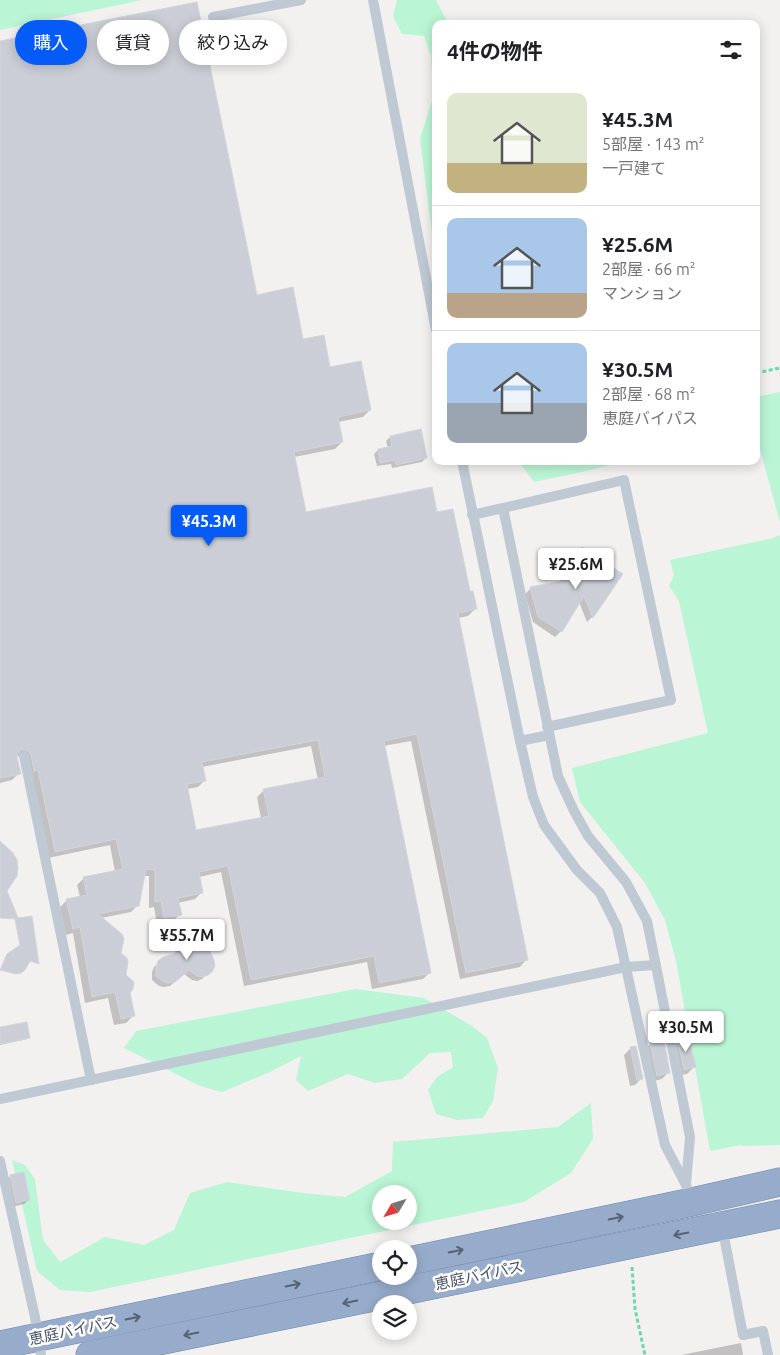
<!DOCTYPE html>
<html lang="ja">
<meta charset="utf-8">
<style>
body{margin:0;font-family:Ubuntu,"Noto Sans JP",sans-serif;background:#f6f6f6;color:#202124;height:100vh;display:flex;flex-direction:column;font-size:19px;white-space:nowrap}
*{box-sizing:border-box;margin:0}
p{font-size:16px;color:#757577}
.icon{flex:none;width:28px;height:28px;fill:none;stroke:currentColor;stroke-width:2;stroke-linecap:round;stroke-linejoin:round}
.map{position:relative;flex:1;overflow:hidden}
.sheet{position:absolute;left:432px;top:20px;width:328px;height:445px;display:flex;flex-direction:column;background:#fff;border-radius:10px;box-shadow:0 2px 12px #0003}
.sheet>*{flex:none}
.top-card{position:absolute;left:15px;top:20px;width:342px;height:45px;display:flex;gap:10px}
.needle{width:32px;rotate:232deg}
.controls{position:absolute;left:372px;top:1185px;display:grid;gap:10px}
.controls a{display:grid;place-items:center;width:45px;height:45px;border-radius:50%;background:#fff;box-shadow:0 2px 12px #0003;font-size:25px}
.price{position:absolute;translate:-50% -42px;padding:0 11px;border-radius:5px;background:#fff;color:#222;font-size:16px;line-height:32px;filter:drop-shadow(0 1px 2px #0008)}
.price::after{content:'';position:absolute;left:50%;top:30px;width:15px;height:11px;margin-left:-8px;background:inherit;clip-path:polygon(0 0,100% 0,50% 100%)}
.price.active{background:#045bf8;color:#fff}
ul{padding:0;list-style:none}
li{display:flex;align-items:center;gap:15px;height:125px;padding:0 15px}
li+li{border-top:1px solid #e0e0e0}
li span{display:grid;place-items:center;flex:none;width:140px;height:100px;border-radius:10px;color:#555}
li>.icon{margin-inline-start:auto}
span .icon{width:60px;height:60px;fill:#fffc;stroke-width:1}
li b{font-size:21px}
h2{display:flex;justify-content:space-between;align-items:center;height:60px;padding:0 15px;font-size:21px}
.pill{padding:0 18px;border-radius:22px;background:#fff;box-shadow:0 2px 12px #0003;font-size:18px;line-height:45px}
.pill.active{background:#045bf8;color:#fff}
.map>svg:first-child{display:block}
.green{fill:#baf5d5;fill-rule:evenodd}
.shadow{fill:#0003;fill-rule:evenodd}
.building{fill:#cbced6;stroke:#d3d5dc;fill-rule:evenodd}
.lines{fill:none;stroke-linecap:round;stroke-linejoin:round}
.trunk-casing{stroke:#6d88b0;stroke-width:29}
.path{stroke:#6dd7ab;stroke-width:3;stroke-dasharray:4 2.5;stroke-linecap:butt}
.service{stroke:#bfc9d3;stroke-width:10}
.trunk{stroke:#97accb;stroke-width:28}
.oneway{stroke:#556375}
.labels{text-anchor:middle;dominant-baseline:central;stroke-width:5;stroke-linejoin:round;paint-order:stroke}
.street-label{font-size:15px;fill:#455160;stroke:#fff}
</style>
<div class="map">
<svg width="780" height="1355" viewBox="0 0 780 1355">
<rect width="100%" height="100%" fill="#f3f0f0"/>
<g class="green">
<path d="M0,0H142L0,30Z"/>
<path d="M397,0H436L446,19L447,24H436V240L432,234L420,139L433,97L431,56L424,36L402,34L393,16Z"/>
<path d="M780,392V523L758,441L756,440V397Z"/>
<path d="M519,461H624L591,470L534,482L519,462Z"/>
<path d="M780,535V1145L742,1146L741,1145L710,1151L676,961L665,920L645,883L580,802L572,768L708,733L679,601L669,586L674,575L670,560L773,538Z"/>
<path d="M355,989L424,998L472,1026L487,1038L498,1068L493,1101L483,1118L457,1120L436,1114L428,1090L437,1077L453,1067L451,1052L430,1053L402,1079L375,1083L348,1074L308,1091L296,1080L301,1056L270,1072L222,1092L200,1086L124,1048L136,1031Z"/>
<path d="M591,1103L593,1139L571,1173L524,1202L90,1292L60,1290L37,1271L12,1160L25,1165L35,1179L43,1240L60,1262L105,1237L144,1245L174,1230L190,1193L227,1182L303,1193L345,1197L392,1171L393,1142L558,1127ZM381,1194H409V1221H381Z"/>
</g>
<g class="shadow">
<path d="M0,43L302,341L370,410L363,417L338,422L342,442L335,449L294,457L305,513L436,514L475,609L468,616L458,618L526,960L520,967L460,979L411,741L383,746L430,972L423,979L372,989L367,962L244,986L221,872L199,877L202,892L195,899L178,903L180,914L173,921L157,924L154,907L149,908V876H144L138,905L131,912L101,918L120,953L133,1016L126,1023L114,1025L108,998L85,1003L73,933L66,935L60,907L67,900L80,897L77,885L84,878L115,872L110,845L48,858L24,761L18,756H16L19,773L12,780L0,783ZM311,746L318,780L264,790L257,797L261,818L195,831L187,789L198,787L205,780L202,767Z"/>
<path d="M390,437L426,458L422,462L392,468L391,464L377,466L374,454L378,450L388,448L386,441Z"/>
<path d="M583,549L621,574L592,617L587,622L579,602L561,631L555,637L533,622L525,594L531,588L560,582L577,555Z"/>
<path d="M179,943L211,971L202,979L197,981L192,980L184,974L170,986L164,987L159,986L152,980V972L154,967L159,962L176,955L174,947Z"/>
<path d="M0,1028L29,1037L27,1039L0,1045Z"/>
<path d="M678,1038L694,1067L687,1074L677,1076L671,1045Z"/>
<path d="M663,1041L669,1072L662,1079L650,1082L643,1051L650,1044Z"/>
<path d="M631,1048L642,1078L635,1085L630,1086L624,1055Z"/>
<path d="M11,1176L29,1200L24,1204L12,1207L6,1180Z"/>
<path d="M741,1343L743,1355H681Z"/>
</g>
<g class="building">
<path d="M197,2L257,295L293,287L303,339L324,335L330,367L361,361L371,410L338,417L343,442L294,452L306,512L432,487L437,512L453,509L470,591H473L477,609L458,613L528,960L466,973L417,734L384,741L431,973L379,983L374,956L251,980L228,866L199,872L203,893L178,898L182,915L164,918L161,901L155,902V870L146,869L139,906L98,914L122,934L124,939L121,953L127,958L128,962L126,975L134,982L133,989L130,993L135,1016L121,1019L115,992L92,997L80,927L73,929L66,899L87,895L83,877L123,869L116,839L55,852L38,770L34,771L31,755L29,751L22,749L18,753L17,757L21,774L0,778V41ZM318,740L325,777L263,789L269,816L196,830L187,784L206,781L202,762Z"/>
<path d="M421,429L427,458L396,465L395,460L380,463L378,449L392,446L390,436Z"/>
<path d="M582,547L623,574L593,618L584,596L562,632L538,617L530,587L562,581Z"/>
<path d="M0,841L13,853L17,860L18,868L17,876L7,891L18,918L32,916L39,964L30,961L25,970L21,973L16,974L0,970L7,954L20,945L15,919L0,918Z"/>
<path d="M202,935L214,960L215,966L212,972L208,975L202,977L197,976L189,970L175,982L169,983L164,982L156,976V967L158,961L163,957L180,952L178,942Z"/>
<path d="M27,1022L30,1038L0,1044V1027Z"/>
<path d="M688,1035L696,1067L684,1070L677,1037Z"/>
<path d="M664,1040L670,1073L657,1076L650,1043Z"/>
<path d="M636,1046L643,1079L637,1080L630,1047Z"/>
<path d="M24,1172L30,1200L16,1203L10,1175Z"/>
</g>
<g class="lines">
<g class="trunk-casing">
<g id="trunk">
<path d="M409,1261L692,1202L780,1182"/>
<path d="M0,1345L381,1266"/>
<path d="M90,1355L780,1214"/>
</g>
</g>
<g class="path">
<path d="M756,373L780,368"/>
<path d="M632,1267L635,1309L645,1355"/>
</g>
<g class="service">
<path d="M373,0L436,330"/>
<path d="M213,17L301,0"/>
<path d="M462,461L520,741L533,797L544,825L577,870L600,893L617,927L665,1145L686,1185L692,1201"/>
<path d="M503,508L624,480L671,700L547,727"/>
<path d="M472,515L503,508L558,776L574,811L588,836L626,882L647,921L690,1137L686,1184"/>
<path d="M520,741L549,735"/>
<path d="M24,756L91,1080"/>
<path d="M0,1099L626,967L656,965"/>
<path d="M0,1161L35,1317L41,1355"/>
<path d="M722,1226L743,1335L763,1331L768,1355"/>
</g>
<use href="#trunk" class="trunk"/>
</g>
<defs><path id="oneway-shaft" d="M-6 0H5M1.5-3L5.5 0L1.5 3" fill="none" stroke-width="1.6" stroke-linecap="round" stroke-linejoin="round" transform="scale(1.25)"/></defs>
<g class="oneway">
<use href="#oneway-shaft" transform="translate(616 1218) rotate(-12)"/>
<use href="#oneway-shaft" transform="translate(681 1234) rotate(168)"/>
<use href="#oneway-shaft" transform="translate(456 1251) rotate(-12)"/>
<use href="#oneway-shaft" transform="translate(293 1285) rotate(-12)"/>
<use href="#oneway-shaft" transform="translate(350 1302) rotate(168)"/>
<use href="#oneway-shaft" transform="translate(133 1318) rotate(-12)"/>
<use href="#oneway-shaft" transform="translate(191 1334) rotate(168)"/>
</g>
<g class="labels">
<g class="street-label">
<text transform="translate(479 1275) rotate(-12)">恵庭バイパス</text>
<text transform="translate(73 1330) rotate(-12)">恵庭バイパス</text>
</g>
</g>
</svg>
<div class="controls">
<a><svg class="needle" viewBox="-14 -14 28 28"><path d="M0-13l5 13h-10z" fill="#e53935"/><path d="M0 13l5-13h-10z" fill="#757577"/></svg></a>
<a><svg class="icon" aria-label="locate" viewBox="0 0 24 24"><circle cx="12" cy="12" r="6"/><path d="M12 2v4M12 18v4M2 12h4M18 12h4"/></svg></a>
<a><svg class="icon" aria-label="layers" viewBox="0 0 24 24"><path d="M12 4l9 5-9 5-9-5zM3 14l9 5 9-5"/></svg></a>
</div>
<b class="price active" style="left:209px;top:547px">¥45.3M</b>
<b class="price" style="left:576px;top:590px">¥25.6M</b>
<b class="price" style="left:187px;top:961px">¥55.7M</b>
<b class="price" style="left:686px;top:1053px">¥30.5M</b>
<div class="top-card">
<a class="pill active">購入</a>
<a class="pill">賃貸</a>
<a class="pill">絞り込み</a>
</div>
<section class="sheet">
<h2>4件の物件<svg class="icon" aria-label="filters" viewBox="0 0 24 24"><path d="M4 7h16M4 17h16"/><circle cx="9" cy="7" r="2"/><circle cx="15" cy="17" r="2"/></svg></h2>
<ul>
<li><span style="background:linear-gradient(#dfe7d0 70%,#c2b280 0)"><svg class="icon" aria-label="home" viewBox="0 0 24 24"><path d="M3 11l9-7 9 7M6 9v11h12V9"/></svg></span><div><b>¥45.3M</b><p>5部屋 · 143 m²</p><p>一戸建て</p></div></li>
<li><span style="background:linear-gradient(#a9c7e8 75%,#b9a48a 0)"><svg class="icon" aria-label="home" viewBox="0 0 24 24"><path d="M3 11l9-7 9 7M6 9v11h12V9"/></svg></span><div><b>¥25.6M</b><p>2部屋 · 66 m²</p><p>マンション</p></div></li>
<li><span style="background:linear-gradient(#a9c7e8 60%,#9aa5b1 0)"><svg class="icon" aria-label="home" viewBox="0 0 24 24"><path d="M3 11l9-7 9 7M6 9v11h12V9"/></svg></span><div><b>¥30.5M</b><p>2部屋 · 68 m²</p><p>恵庭バイパス</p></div></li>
</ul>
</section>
</div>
